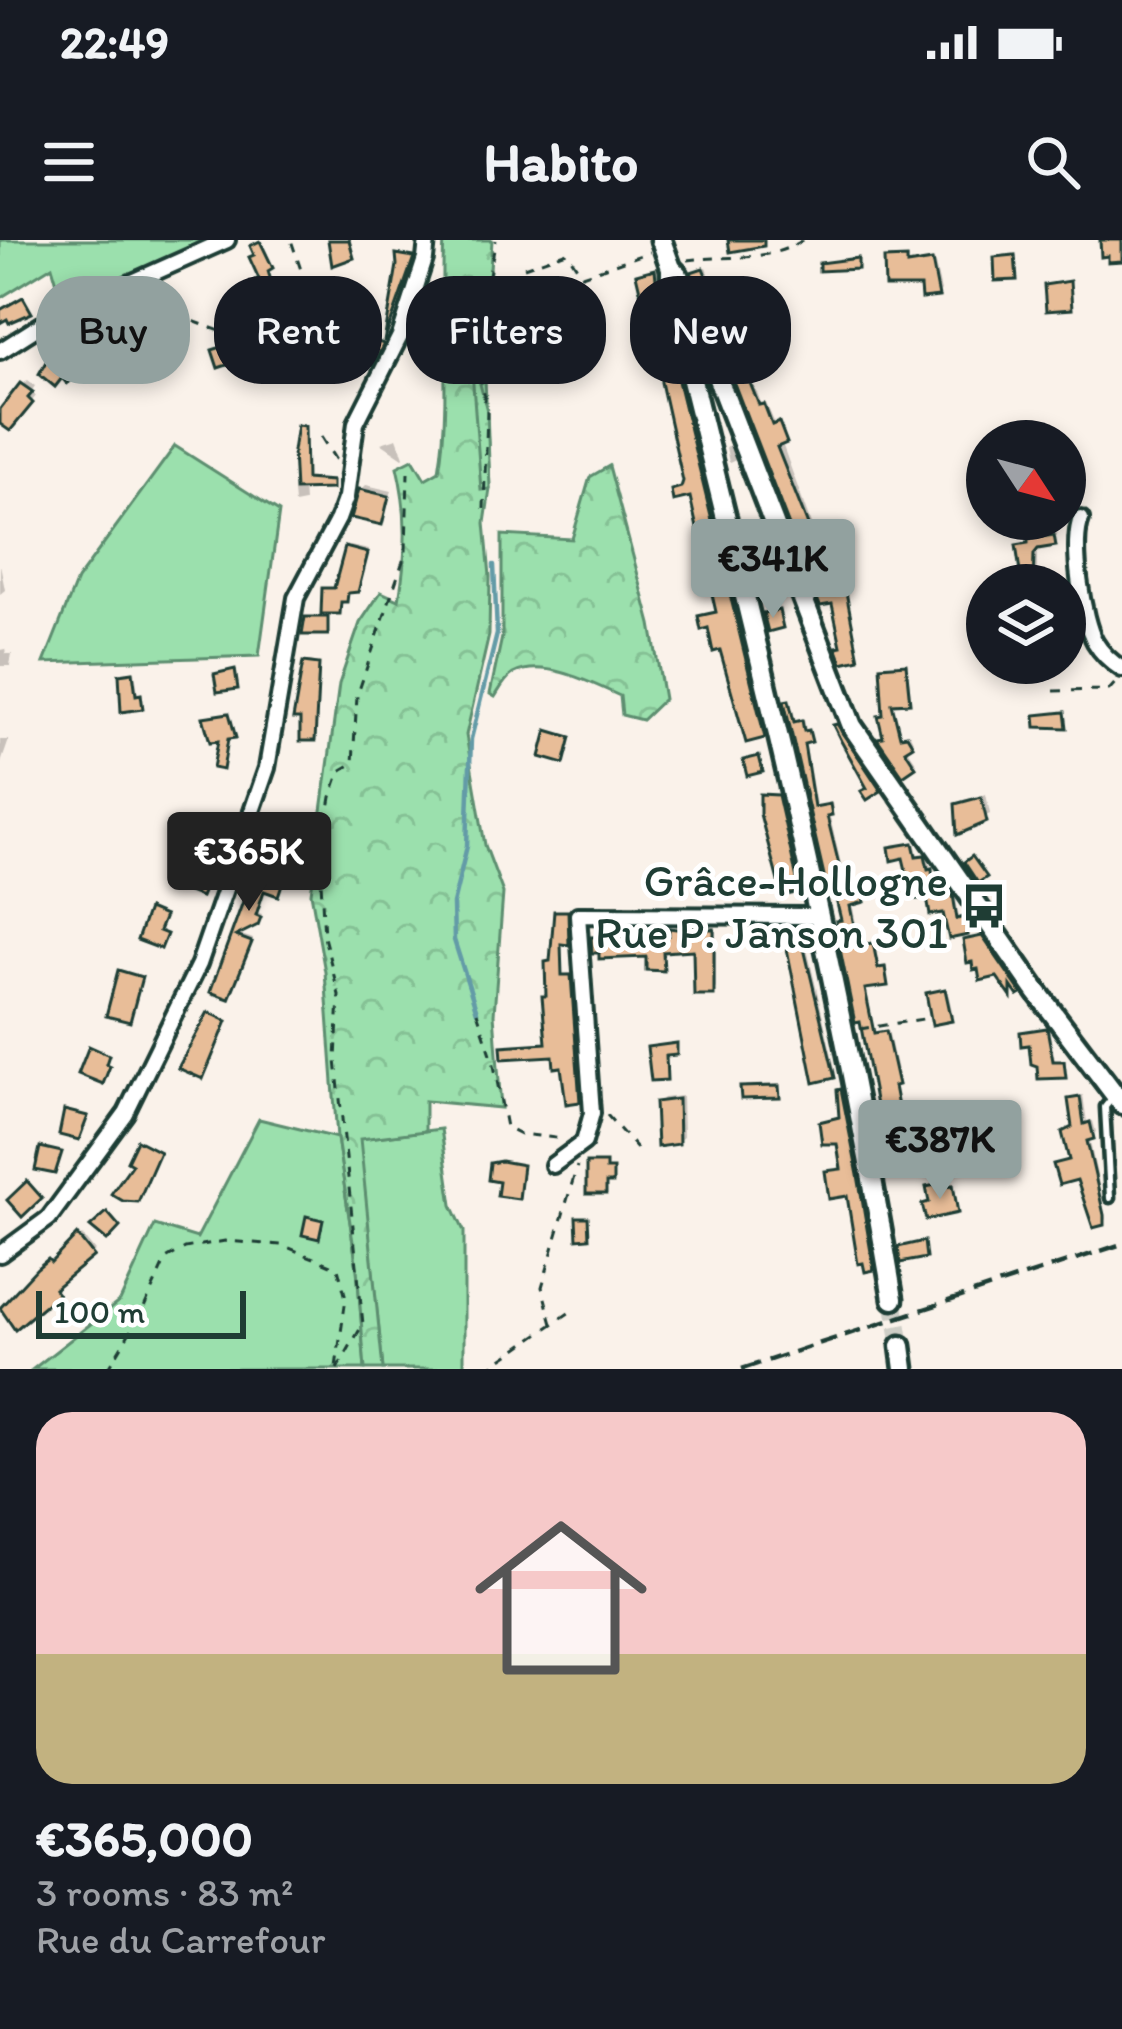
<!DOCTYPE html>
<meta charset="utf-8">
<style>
body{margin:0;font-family:Itim,sans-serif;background:#20242c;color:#f1f3f6;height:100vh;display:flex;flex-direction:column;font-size:45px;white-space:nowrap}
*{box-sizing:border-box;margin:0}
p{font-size:39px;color:#9ea1a6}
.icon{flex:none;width:66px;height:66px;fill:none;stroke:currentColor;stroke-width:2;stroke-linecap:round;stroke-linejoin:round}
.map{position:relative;height:1129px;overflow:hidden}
.sheet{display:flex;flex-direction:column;background:#171b24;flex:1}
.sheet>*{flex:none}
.top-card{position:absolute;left:36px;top:36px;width:1050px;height:108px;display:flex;gap:24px}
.needle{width:78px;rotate:126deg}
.fabs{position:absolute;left:966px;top:180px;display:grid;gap:24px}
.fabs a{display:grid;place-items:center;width:120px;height:120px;border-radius:50%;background:#171b24;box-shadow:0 6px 18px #0003;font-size:60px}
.scale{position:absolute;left:36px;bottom:30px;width:210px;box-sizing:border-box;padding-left:12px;border:6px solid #1f3d34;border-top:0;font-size:33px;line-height:42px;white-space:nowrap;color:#1f3d34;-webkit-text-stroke:9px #fff;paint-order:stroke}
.price{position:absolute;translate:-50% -102px;padding:0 27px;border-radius:12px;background:#92a19f;color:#111;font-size:39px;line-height:78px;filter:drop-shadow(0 3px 6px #0008)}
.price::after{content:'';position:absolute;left:50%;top:72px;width:36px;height:27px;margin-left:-18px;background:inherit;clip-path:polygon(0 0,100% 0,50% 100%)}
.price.selected{background:#222;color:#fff}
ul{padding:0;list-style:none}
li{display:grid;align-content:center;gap:24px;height:636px;padding:0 36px}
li+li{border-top:3px solid #363941}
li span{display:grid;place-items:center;height:372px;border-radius:36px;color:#555}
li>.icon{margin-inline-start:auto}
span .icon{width:216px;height:216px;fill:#fffc;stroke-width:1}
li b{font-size:51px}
.tag{padding:0 42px;border-radius:48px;background:#171b24;box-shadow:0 6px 18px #0003;font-size:42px;line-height:108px}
.tag.selected{background:#92a19f;color:#111}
.status{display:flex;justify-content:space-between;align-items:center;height:84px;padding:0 60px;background:#171b24;direction:ltr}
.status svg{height:33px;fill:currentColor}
header{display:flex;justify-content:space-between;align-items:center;height:156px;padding:0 36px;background:#171b24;font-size:54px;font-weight:700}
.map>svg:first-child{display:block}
.grass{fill:#9be0ad;stroke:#5d8e70;stroke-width:3}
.forest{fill:url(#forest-crowns);stroke:#5d8e70;stroke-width:3}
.wetland{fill:url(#wetland-marsh);stroke:#5d8e70;stroke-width:3}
.shadow{fill:#0003}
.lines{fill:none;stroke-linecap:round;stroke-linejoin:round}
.stream{stroke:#639ba7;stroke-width:4.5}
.building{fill:#e8bd98;stroke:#1f3d34;stroke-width:3}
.secondary-tunnel{stroke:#cecec6;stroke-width:18;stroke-dasharray:18 9;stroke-linecap:butt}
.lane-casing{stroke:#1f3d34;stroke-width:15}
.street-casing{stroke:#1f3d34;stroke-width:22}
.secondary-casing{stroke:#1f3d34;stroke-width:27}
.path{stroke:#1f3d34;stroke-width:3;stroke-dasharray:9 9;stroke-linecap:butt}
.lane{stroke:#fff;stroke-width:6}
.street{stroke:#fff;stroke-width:14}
.secondary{stroke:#fff;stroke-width:18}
.rail{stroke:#1f3d34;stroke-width:4.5;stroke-dasharray:18 9;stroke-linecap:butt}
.labels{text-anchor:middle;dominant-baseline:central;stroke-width:10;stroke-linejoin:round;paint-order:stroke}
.poi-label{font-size:45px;fill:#1f3d34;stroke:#fff;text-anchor:end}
</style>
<div class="status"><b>22:49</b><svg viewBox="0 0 49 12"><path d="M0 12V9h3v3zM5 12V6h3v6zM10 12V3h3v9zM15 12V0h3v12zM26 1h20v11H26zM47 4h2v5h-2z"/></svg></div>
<header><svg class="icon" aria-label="menu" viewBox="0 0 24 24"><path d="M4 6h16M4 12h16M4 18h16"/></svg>Habito<svg class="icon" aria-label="search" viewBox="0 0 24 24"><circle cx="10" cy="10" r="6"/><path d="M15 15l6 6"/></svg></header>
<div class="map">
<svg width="1122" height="1129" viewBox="0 0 1122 1129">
<defs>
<pattern id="forest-crowns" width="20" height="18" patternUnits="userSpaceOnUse" patternTransform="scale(3)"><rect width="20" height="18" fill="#9be0ad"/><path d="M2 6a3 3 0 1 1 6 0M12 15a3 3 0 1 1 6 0" fill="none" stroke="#85c195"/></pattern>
<pattern id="wetland-marsh" width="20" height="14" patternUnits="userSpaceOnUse" patternTransform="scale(3)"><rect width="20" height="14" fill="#9be0ad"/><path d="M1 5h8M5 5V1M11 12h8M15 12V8" fill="none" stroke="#85c195"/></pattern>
</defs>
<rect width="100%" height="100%" fill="#faf2ea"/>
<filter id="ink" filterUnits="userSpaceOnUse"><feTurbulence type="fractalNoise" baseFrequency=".00833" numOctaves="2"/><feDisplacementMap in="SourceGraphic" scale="24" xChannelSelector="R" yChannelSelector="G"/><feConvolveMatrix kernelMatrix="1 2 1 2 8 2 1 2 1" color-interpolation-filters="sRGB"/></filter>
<g filter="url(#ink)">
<g class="grass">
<path d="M0,0H212L64,67L52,26L0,58Z"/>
<path d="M175,206L279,272L259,416L44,423L77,340Z"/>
<path d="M259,879L337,898L357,1028L365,1129H33L120,1061L155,985L197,998Z"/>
<path d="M441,889L452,965L464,991V1129H383L359,899Z"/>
</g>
<g class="forest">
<path d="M444,0H492L484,117L490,249L485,283L490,336L489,395L466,495L485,605L503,653L494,774L501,868L425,861V891L360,899L383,1129H365L357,1028L337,898L325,732L311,653L339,444L360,383L381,352L399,360C407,314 408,272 397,227L413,219L425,239L439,231C452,154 439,77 444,0Z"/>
<path d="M609,226L651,384L664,459L642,480L622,475L620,456C591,443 545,418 513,434C505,439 500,449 495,457L490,454L502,397V295L572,299L590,237Z"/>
</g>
<path class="wetland" d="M484,117L479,140L487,171L490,249L481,250L472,131Z"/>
<g class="shadow">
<path d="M890,17H909V24L934,20L941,51L938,54L922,44L887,20Z"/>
<path d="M706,27L762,165L766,163L775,184L821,312L833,310L838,342L846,341L858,417L842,406L834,360L697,31Z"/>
<path d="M656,29L659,56L763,496L692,253L684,247L664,106L639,35Z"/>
<path d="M56,111L73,135L67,140L62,134H43Z"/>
<path d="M27,140L35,146L31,152L36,156L15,183L0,180V166L6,159L10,162Z"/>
<path d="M306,185L307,238L333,240V244L303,246L304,262L294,264L293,251L298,249L300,187Z"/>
<path d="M397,198L404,217L403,218L381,203Z"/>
<path d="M732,204L738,219L729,223L726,207Z"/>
<path d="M366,245L392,251L381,281L361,250Z"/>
<path d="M1058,292L1054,303L1037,306V345H1024L1019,306L1036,295Z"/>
<path d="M350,306L369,310L359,346L349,349L339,371H330L327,392L308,378L324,375V349L338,346Z"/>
<path d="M0,324L5,350L0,354Z"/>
<path d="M5,409L6,414H12L10,426H0V410Z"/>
<path d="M309,421L320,423L314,498L306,424Z"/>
<path d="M907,423L911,457L893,460L901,495L910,494L913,500L905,506L917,523L904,532L881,498L886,496L884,427Z"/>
<path d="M135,431L138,454L143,453L141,467L122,435Z"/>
<path d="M790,459L796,481L804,479L806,490H810L812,497L805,501L816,566L832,563L833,570L829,573L846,645L863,644L866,657L852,663L860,705L874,702L880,727L887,726L886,743L866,746L875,793L888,790L899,840L895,844L902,895L842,680L834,639L828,641Z"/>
<path d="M0,500H9L0,526Z"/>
<path d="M986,554L990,574L959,590L957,566L963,560Z"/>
<path d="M274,589L289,595L271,637L283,641L280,650L265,648L256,672L262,674L260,679L236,693L253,699L231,752L214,750Z"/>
<path d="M915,602L918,615L927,614L935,642L944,640L946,653H955L959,678L966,676L967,692L929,654L905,614L892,608Z"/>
<path d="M559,670H569L570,699L562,701L563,734L572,733L579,860L556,812L504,807L549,802L547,755Z"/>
<path d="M676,686L703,690L716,687V748L713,752L696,707L666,709L663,728L649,713L594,698L597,694L672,693Z"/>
<path d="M984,695L1022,749L1018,753L1014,749L1011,752L966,701Z"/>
<path d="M805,700L836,833L833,835L791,703Z"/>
<path d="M947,748L953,776L950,779L929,754Z"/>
<path d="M1049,787L1055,820H1066L1064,835L1023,793Z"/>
<path d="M781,844L778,855L743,848L746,845Z"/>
<path d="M1083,855L1087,882L1093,881L1096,892L1089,897L1106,979L1102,982L1079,937L1057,925L1072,918L1066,894L1087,883L1084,878L1074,883L1071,860Z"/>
<path d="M682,856L683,897L677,902L658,863L663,858Z"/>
<path d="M955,943L957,971L926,964L932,961V945Z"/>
<path d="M82,995L95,1011L55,1045L56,1052L15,1086L39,1030L52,1019L55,1022Z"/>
</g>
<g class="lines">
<path class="stream" d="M477,772L454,700L453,664L467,606L471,499L497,394L494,325"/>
</g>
<g class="building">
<path d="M328,0H349L354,18L332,26Z"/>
<path d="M728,0H764V6L730,12Z"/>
<path d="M1100,0H1122V21L1108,22V16L1101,17Z"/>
<path d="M260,1L273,28L268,31L278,64L271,67L264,52L260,54L255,40L259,39L249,17L254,15L250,6Z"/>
<path d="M396,14L414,17L384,102L397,25Z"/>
<path d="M1015,15L1017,40L995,41L994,17Z"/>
<path d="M858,18V29L819,31V23Z"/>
<path d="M907,18V25L932,21L939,57L921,59L920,47H885L884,19Z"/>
<path d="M703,28L759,165L764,164L772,185L779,182L787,203L777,207L819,313L831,311L836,343L844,342L859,419L842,423L836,407L841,406L832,364L820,366L691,32Z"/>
<path d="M655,29L658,59L765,498L746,503L720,410L713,412L708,388L701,390L698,376L716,372L690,257L673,261L671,250L681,247L683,241L661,142V109L654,110L636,34Z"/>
<path d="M1070,41L1072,69L1046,71L1044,45Z"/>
<path d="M23,57L32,73L9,83L7,79L0,83V70Z"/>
<path d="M148,83L158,99L135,113L125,97Z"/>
<path d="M263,94L269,111L218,128L212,110Z"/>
<path d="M101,96L110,112L87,127L77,111Z"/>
<path d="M366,98L384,104L372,126L353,120Z"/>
<path d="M52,111L72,140L67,144L62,138L55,147L39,134Z"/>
<path d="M20,143L33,152L28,158L33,163L10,191L0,184V169Z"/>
<path d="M297,185L305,186L306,239L332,241V249L295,250L293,211Z"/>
<path d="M359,249L389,256L382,285L351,278Z"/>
<path d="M1054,295L1056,306L1038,309L1034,314L1033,344L1022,345L1016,305L1028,303V299Z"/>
<path d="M345,307L368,313L358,352L348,353L347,362H341L340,374H321L322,348H334Z"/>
<path d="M779,370L783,388L768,392L763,373Z"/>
<path d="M305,377H328V395H302Z"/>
<path d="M303,422L319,424L315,501H300V479H293Z"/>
<path d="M906,424L910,463L892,464L900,496L907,495L913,505L905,510L916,527L903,536L877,498L883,497L878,476L883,475L880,426Z"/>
<path d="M235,429L238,449L217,452L214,434Z"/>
<path d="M133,432L136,455L141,454L143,469L121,472L119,434Z"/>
<path d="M789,460L794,482L802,480L804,491L809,490L812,502L804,504L814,567L830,564L832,575L827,576L844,645L857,642L861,646L865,662L850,666L858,705L873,703L878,728L885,727L888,746L865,749L874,793L886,791L898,845L894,846L904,898L883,902L860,782L855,783L840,709L836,681L841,680L832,643L826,644L784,461Z"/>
<path d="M1065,472L1067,488L1036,487L1035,475Z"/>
<path d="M229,473L236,498L228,499L223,530L213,528L218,501L210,502L203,477Z"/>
<path d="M837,484L881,551L867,560L861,551L867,548L841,501L833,485Z"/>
<path d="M547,490L571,497L564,524L540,517Z"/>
<path d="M759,516L763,532L747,536L743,520Z"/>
<path d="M760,554L778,555L800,652L782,656L760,574Z"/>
<path d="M981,557L987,582L957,595L955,564Z"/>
<path d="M202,581L220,584L217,605L199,603Z"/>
<path d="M269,590L289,598L270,640L282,644L278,656L264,651L256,675L261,677L258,685L236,696L252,702L229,759L210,752Z"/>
<path d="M913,603L916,616L925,615L928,629L932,628L933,643L942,641L944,654L953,655L957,679L964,677L968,695L949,699L943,673L930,675L927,658L917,659L915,646L910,647L903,618L891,621L889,607Z"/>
<path d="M972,616L987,637L978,643L964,622Z"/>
<path d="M186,628L209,637L201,657L178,648Z"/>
<path d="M148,669L165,676L159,691L167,694L161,709L137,700Z"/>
<path d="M554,671H568L569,705L561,704L562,735H571L580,862L566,864L561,827L554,828L553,816L502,819L501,806L546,803L542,756H546L545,722L550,721Z"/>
<path d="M669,688L700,692V689H714V755H694L693,710L663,712L664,731L646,730V717L599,719V713H592L591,697L669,695Z"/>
<path d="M982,696L1022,754L1018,756L1011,746V757L997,737L980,741L978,729L973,730L972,722L967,723L963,700Z"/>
<path d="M802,700L835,838L814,843L786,704Z"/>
<path d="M118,730L142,737L130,782L106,776Z"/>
<path d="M945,749L952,781L932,785L926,753Z"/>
<path d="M208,772L227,781L203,839L178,828Z"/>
<path d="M1047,788L1053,821H1064L1066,838L1038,839L1037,826L1031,824L1029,805L1021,806L1020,792Z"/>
<path d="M677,803V815L666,816L667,840L651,841L647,807Z"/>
<path d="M89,806L109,815L106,824L110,826L103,844L78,834Z"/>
<path d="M779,846L780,858L741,859L740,847Z"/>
<path d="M841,849L858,935L874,1030L865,1032L863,1023L858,1024L847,956L829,959L825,931L841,929L837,904H822L819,882L839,877L837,850Z"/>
<path d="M1080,857L1084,884L1090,882L1094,899L1087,901L1104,975V985L1093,988L1077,940L1059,945L1053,924L1069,920L1062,892L1072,887L1068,859Z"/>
<path d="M678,859L679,904L657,907L655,862Z"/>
<path d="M64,870L88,876L79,900L59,895Z"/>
<path d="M137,900L160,912L138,962L123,961L111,954L132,924L127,921Z"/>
<path d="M40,907L62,912L55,934L35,930Z"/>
<path d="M501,921L523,925L519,959L497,956L499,942L488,940L490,923Z"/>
<path d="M586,923H606V929H613V943H606V954H586Z"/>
<path d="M27,941L42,958L22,977L7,960Z"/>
<path d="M945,943L946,946L953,945L958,973L926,980L922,964L929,962L926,947Z"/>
<path d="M107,972L120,987L107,1001L90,987Z"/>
<path d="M306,976L323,980L319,999L302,995Z"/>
<path d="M576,977H588L589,998L577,999Z"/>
<path d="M77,995L94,1016L54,1049L58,1054L15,1090L0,1068L37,1028L48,1019L51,1022Z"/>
<path d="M924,1001L926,1018L900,1023L898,1007Z"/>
</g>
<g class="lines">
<path class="secondary-tunnel" d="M893,1059L901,1106"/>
<g class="lane-casing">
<path id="lane" d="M1110,958L1105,867L1113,857"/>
</g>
<g class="street-casing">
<g id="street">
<path d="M0,111L52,78L227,0"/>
<path d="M1081,279C1071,303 1082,379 1095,402C1102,414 1111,422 1122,429"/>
<path d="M553,925L584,902L592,873L578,675L818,676"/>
<path d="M0,1014L49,978L126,873L199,724L267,528L296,358L338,279L346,257L356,183L400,96L425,19L427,0"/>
</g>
</g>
<g class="secondary-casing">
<g id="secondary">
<path d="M661,0L671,28L678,35L852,486L1037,752L1122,864"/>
<path d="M671,28V56C754,389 837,721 893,1059"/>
<path d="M901,1106L904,1129"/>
</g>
</g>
<g class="path">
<path d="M688,20C726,15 768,23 803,0"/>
<path d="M524,27L567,12L582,35L650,12"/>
<path d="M152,52L163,70L220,91"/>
<path d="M246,85L259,66L299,53L301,30L291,0"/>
<path d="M321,197L337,222"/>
<path d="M484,269L487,171L477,115L485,85L486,49L496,0"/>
<path d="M1054,451L1109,450L1117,441"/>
<path d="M477,772L493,820L506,887L520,894L564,899"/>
<path d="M860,789L923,779"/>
<path d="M607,875L638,910"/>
<path d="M552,1084L542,1047L577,926"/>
<path d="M108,1129L142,1072L166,1019L185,1008L225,1001L282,1005L338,1028L346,1058L336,1127"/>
<path d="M337,1129L363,1084L336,820L339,755L324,697L320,623L331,557L340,531L353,523L357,456L406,312L408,232"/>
<path d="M487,1129L576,1068"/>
</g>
<use href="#lane" class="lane"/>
<use href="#street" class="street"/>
<use href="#secondary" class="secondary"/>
<path class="rail" d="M742,1129L1122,1004"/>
</g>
</g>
<defs>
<g id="bus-bare" transform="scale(3.6)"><path d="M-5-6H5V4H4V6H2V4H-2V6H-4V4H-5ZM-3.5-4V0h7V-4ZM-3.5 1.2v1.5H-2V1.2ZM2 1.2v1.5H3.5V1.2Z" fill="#1f3d34" stroke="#fff" stroke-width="2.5" paint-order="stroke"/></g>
</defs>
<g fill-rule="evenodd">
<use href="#bus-bare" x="984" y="666"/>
</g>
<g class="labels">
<g class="poi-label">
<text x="948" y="640">Grâce-Hollogne<tspan x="948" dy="52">Rue P. Janson 301</tspan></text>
</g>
</g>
</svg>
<div class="fabs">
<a><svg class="needle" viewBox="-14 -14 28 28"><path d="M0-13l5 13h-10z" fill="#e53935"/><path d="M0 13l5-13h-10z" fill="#9ea1a6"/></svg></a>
<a><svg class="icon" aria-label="layers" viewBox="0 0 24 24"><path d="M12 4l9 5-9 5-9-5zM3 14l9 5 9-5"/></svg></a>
</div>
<div class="scale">100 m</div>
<b class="price" style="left:773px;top:381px">€341K</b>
<b class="price selected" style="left:249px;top:674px">€365K</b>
<b class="price" style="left:940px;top:962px">€387K</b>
<div class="top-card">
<a class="tag selected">Buy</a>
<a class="tag">Rent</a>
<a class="tag">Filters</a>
<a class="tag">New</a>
</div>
</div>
<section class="sheet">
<ul>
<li><span style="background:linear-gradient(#f6c9c9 65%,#c2b280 0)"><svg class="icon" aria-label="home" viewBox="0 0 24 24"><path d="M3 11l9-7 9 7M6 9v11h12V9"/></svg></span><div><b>€365,000</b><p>3 rooms · 83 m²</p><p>Rue du Carrefour</p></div></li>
</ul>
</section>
